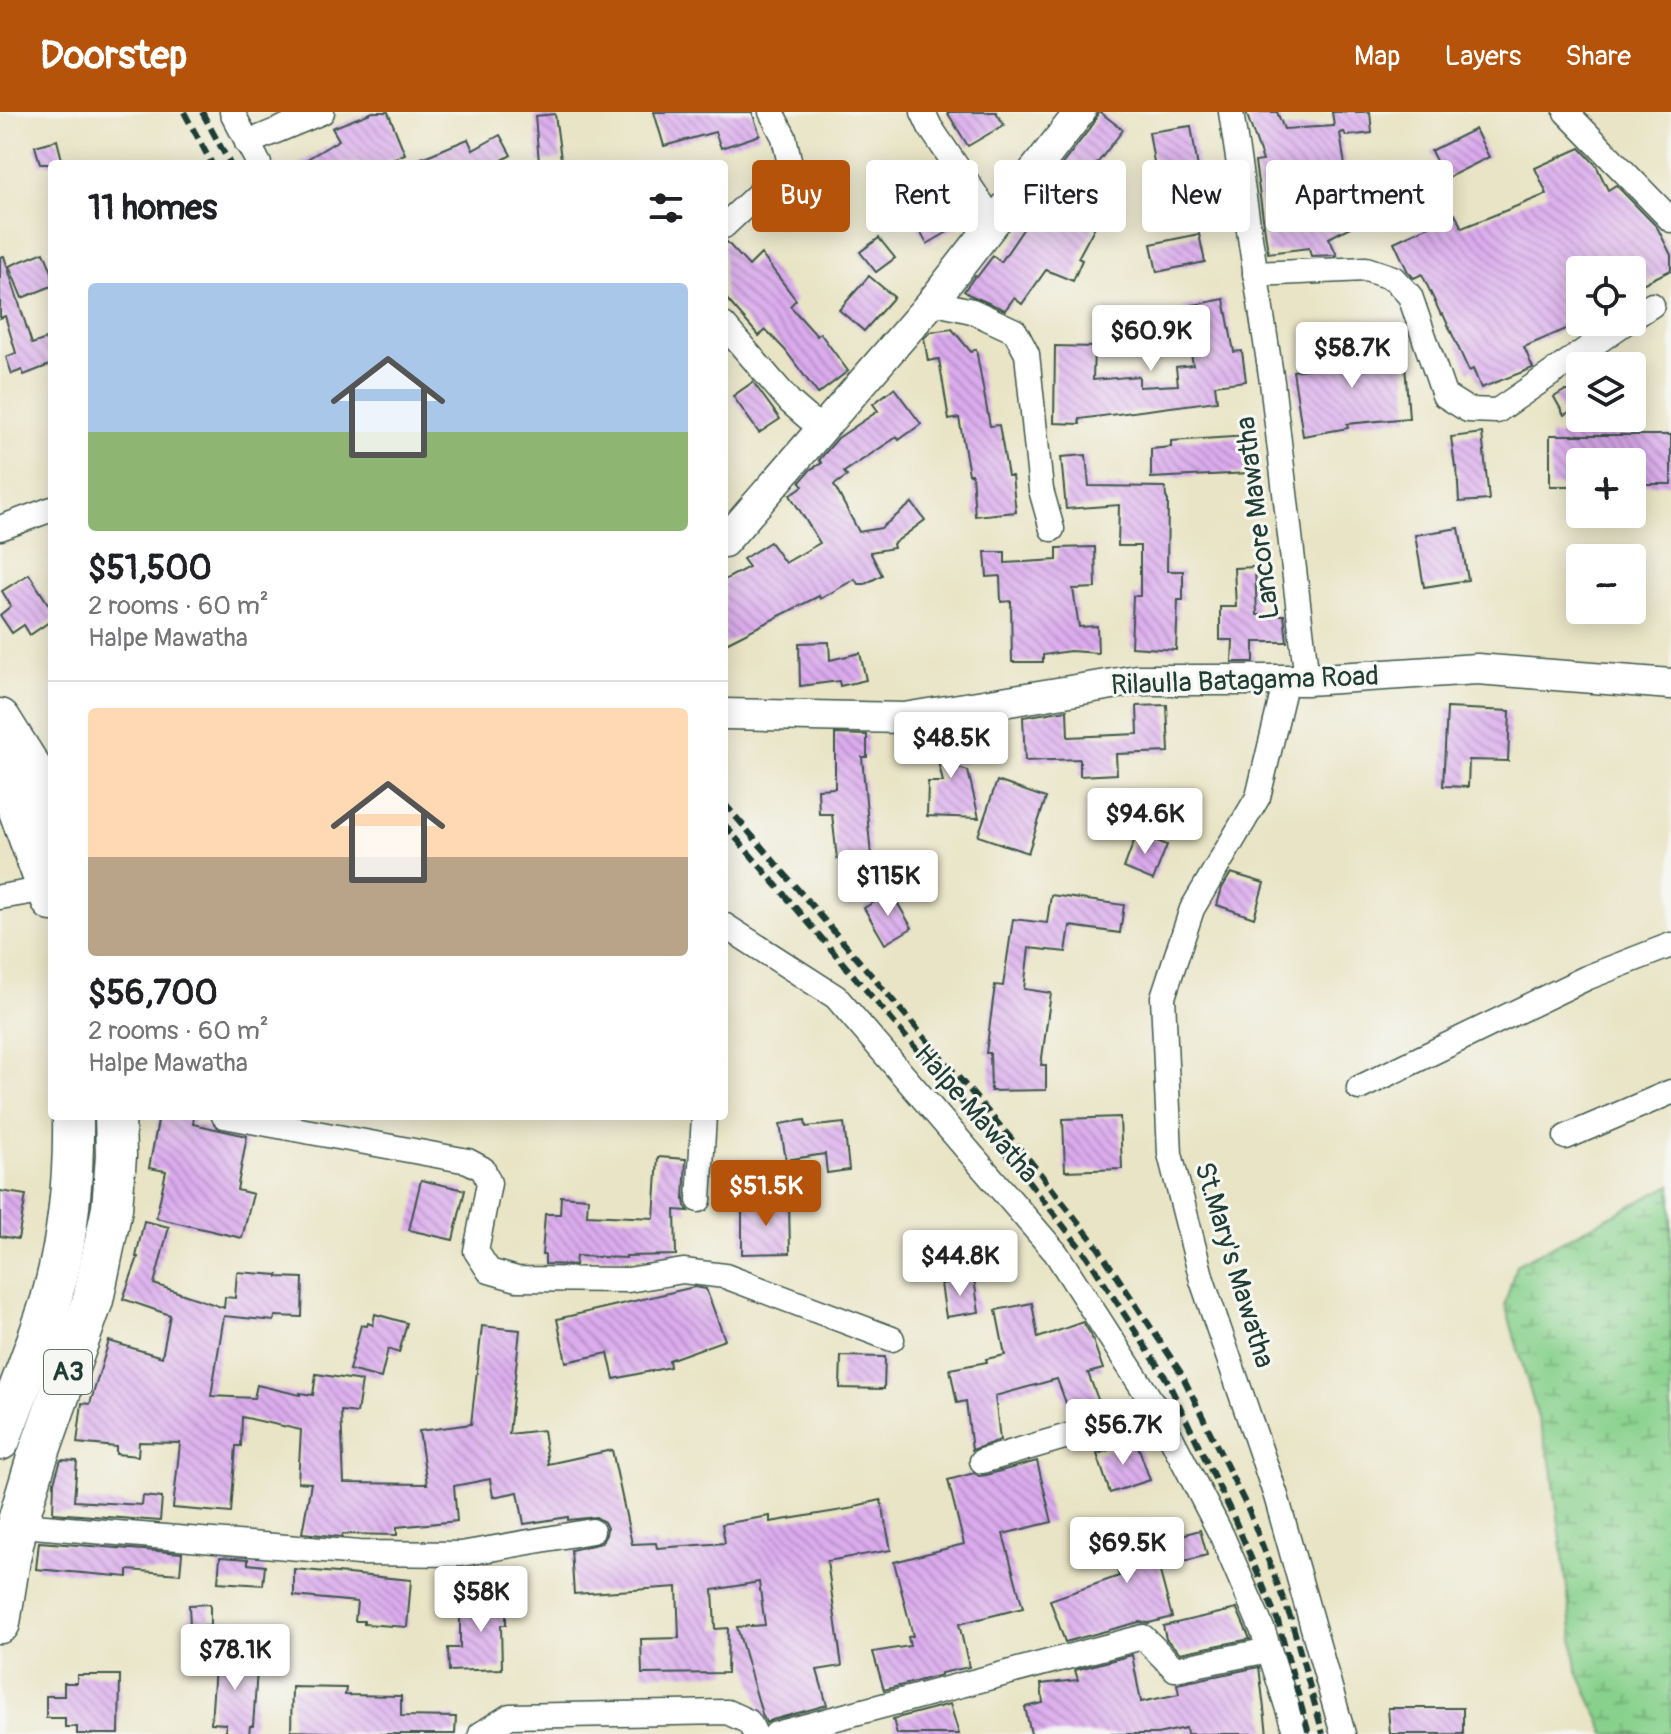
<!DOCTYPE html>
<meta charset="utf-8">
<style>
body{margin:0;font-family:Pangolin,sans-serif;background:#f6f6f6;color:#202124;height:100vh;display:flex;flex-direction:column;font-size:30px;white-space:nowrap}
*{box-sizing:border-box;margin:0}
p{font-size:26px;color:#757577}
.icon{flex:none;width:44px;height:44px;fill:none;stroke:currentColor;stroke-width:2;stroke-linecap:round;stroke-linejoin:round}
.map{position:relative;flex:1;overflow:hidden}
.details{position:absolute;left:48px;top:48px;width:680px;height:960px;display:flex;flex-direction:column;background:#fff;border-radius:8px;box-shadow:0 4px 20px #0003}
.details>*{flex:none}
.top-card{position:absolute;left:752px;top:48px;width:760px;height:72px;display:flex;gap:16px}
.tools{position:absolute;left:1566px;top:144px;display:grid;gap:16px}
.tools a{display:grid;place-items:center;width:80px;height:80px;border-radius:8px;background:#fff;box-shadow:0 4px 20px #0003;font-size:40px}
.price{position:absolute;translate:-50% -68px;padding:0 18px;border-radius:8px;background:#fff;color:#222;font-size:26px;line-height:52px;filter:drop-shadow(0 2px 4px #0008)}
.price::after{content:'';position:absolute;left:50%;top:48px;width:24px;height:18px;margin-left:-12px;background:inherit;clip-path:polygon(0 0,100% 0,50% 100%)}
.price.active{background:#b45309;color:#fff}
ul{padding:0;list-style:none}
li{display:grid;align-content:center;gap:16px;height:424px;padding:0 40px}
li+li{border-top:2px solid #e0e0e0}
li span{display:grid;place-items:center;height:248px;border-radius:8px;color:#555}
li>.icon{margin-inline-start:auto}
span .icon{width:144px;height:144px;fill:#fffc;stroke-width:1}
li b{font-size:34px}
h2{display:flex;justify-content:space-between;align-items:center;height:96px;padding:0 40px;font-size:34px}
.pill{padding:0 28px;border-radius:8px;background:#fff;box-shadow:0 4px 20px #0003;font-size:28px;line-height:72px}
.pill.active{background:#b45309;color:#fff}
header{display:flex;align-items:center;gap:48px;box-sizing:border-box;height:112px;padding:0 40px;background:#b45309;color:#fff}
header strong{font-size:38px}
nav{display:flex;gap:44px;margin-inline-start:auto;font-size:28px}
.map>svg:first-child{display:block}
.wetland{fill:url(#wetland-marsh);stroke:#548760;stroke-width:2}
.building{fill:url(#building-back-hatch)}
.lines{fill:none;stroke-linecap:round;stroke-linejoin:round}
.minor-casing{stroke:#3d564a;stroke-width:27}
.tertiary-casing{stroke:#3d564a;stroke-width:33}
.trunk-casing{stroke:#3d564a;stroke-width:43}
.minor{stroke:#fff;stroke-width:24}
.tertiary{stroke:#fff;stroke-width:30}
.trunk{stroke:#fff;stroke-width:40}
.rail{stroke:#1f3d34;stroke-width:6;stroke-dasharray:12 6;stroke-linecap:butt}
.labels{text-anchor:middle;dominant-baseline:central;stroke-width:6;stroke-linejoin:round;paint-order:stroke}
.shield{fill:#f6f6f2;stroke:#60746d;stroke-width:2}
.shield-label{font-size:26px;font-weight:bold;fill:#1f3d34}
.street-label{font-size:28px;fill:#1f3d34;stroke:#f6f6f2}
</style>
<header>
<strong>Doorstep</strong>
<nav><a>Map</a><a>Layers</a><a>Share</a></nav>
</header>
<div class="map">
<svg width="1671" height="1622" viewBox="0 0 1671 1622">
<defs>
<pattern id="wetland-marsh" width="20" height="14" patternUnits="userSpaceOnUse" patternTransform="scale(2)"><rect width="20" height="14" fill="#88d18c"/><path d="M1 5h8M5 5V1M11 12h8M15 12V8" fill="none" stroke="#6fab73"/></pattern>
<pattern id="building-back-hatch" width="6" height="6" patternUnits="userSpaceOnUse" patternTransform="scale(2)"><rect width="6" height="6" fill="#dbabed"/><path d="M-1 5l2 2M0 0l6 6M5-1l2 2" fill="none" stroke="#b18cc1"/></pattern>
</defs>
<rect width="100%" height="100%" fill="#f6f6f2"/>
<filter id="ink" filterUnits="userSpaceOnUse"><feTurbulence type="fractalNoise" baseFrequency=".0125" numOctaves="2"/><feDisplacementMap in="SourceGraphic" scale="16" xChannelSelector="R" yChannelSelector="G"/><feConvolveMatrix kernelMatrix="1 2 1 2 8 2 1 2 1" color-interpolation-filters="sRGB"/></filter>
<filter id="wash" filterUnits="userSpaceOnUse"><feTurbulence type="fractalNoise" baseFrequency=".006" numOctaves="4" result="noise"/><feDisplacementMap in="SourceGraphic" scale="32" xChannelSelector="R" yChannelSelector="G"/><feGaussianBlur stdDeviation="1.8" result="paint"/><feColorMatrix in="noise" values="0 0 0 0 0 0 0 0 0 0 0 0 0 0 0 0 0 1.4 0 .05"/><feComposite in="paint" operator="in"/></filter>
<g filter="url(#wash)">
<rect width="100%" height="100%" fill="#e9e4c5"/>
<path class="wetland" d="M1671,1073V1622H1606L1577,1558L1552,1355L1505,1192L1516,1153Z"/>
<g id="blocks">
<g class="building">
<path d="M373,0H388L405,42L379,52H299L339,28L332,16Z"/>
<path d="M654,0H752L760,23L721,36L715,20L664,34Z"/>
<path d="M947,0H996L1004,13L968,34Z"/>
<path d="M1098,0H1100L1123,18L1068,89L1100,105L1078,146L1082,148L1073,169L1046,158L1022,192L1014,186L1005,198L970,183L964,179L975,164L977,165L993,144L1001,150L1026,113L1018,109L1019,108L1094,11Z"/>
<path d="M1246,0H1277L1284,17L1334,14L1332,0H1370L1372,21L1346,24L1344,20L1340,21L1354,113L1329,126L1337,143L1311,144L1309,136L1268,141L1255,50L1263,49Z"/>
<path d="M555,2L561,47L539,50L535,4Z"/>
<path d="M1191,14L1199,62L1157,68L1149,20Z"/>
<path d="M1475,17L1489,45L1445,67L1431,39Z"/>
<path d="M500,23L511,43L495,52H407L468,27L473,38Z"/>
<path d="M57,28L63,52H40L35,34Z"/>
<path d="M1580,36L1596,53L1608,78L1616,73L1657,115L1671,143V158L1632,177V158H1580V203L1571,208L1573,214L1524,235L1533,256L1481,276L1473,257L1469,259L1443,202L1441,203L1422,162L1414,166L1408,160L1394,130L1455,102L1462,116L1547,82L1535,56Z"/>
<path d="M930,63L958,114L927,132L898,81Z"/>
<path d="M1199,122L1205,150L1157,160L1151,132Z"/>
<path d="M879,126L895,146L876,160L860,140Z"/>
<path d="M724,129H726L749,154L761,142L796,188L790,194L817,224L820,221L848,259L818,282L785,238L766,218L759,224L724,184Z"/>
<path d="M44,140L52,160V174L22,186L9,154Z"/>
<path d="M4,144L32,232L52,225V252L24,263L22,258L12,262L6,245L16,241L5,204L0,206V145Z"/>
<path d="M869,164L894,185L864,219L839,198Z"/>
<path d="M1224,187L1234,240L1242,239L1246,269L1215,273L1217,289L1079,307L1080,312L1054,311L1055,234L1094,235L1093,268L1139,264V275L1178,273L1176,255L1193,253L1183,195Z"/>
<path d="M952,217L971,240L976,237L990,314L999,313L1008,364H1012L1016,400L975,404L972,362H969L959,306L949,308L939,247L928,249L924,226L930,220Z"/>
<path d="M1361,232L1363,242L1404,239L1409,306L1347,312L1348,316L1303,324L1293,259L1331,253L1329,238Z"/>
<path d="M753,270L780,307L759,321L733,284Z"/>
<path d="M894,276L921,312L899,328L897,325L844,360L847,364L834,373L859,420L881,416L912,391L925,408L893,432L894,436L870,440L882,463L865,472H858L855,467L820,487L819,484L724,532V468L749,455L743,447L770,430L785,451L820,431L790,383L803,374L800,370L811,357L822,351L819,348L838,326L878,299L873,292Z"/>
<path d="M1564,279H1572L1580,294L1564,303L1554,285Z"/>
<path d="M1482,321L1489,388L1459,390L1457,355H1455L1451,325Z"/>
<path d="M1550,323H1671V372H1632V350H1580V374H1550Z"/>
<path d="M1248,324L1250,361L1151,366V337L1171,335V329Z"/>
<path d="M1086,343L1089,374L1165,375L1166,385L1168,389L1167,459H1183V488H1178L1176,538L1131,535L1133,484H1140V434H1118L1119,393L1066,397L1061,345Z"/>
<path d="M1459,416L1468,468L1424,475L1415,423Z"/>
<path d="M1095,435L1096,476L1073,477L1079,515L1097,514L1098,541L1070,539L1043,543V550H1012L1011,489L1001,490L1000,464L987,465L985,440H1005V451L1057,448V436Z"/>
<path d="M1255,455L1257,503H1284L1287,530H1254V550H1232L1233,528H1220V495H1236L1234,456Z"/>
<path d="M29,462L52,498V508L30,523L24,513L12,521L0,503L11,494L2,479Z"/>
<path d="M829,530L830,548L860,541L866,568L840,574L839,569L800,574L799,531Z"/>
<path d="M1167,593L1169,640L1116,642L1117,662L1080,664V647L1025,649L1023,605L1067,598L1068,625L1138,622L1137,594Z"/>
<path d="M1447,596L1510,599L1508,649L1469,648L1468,675L1443,674Z"/>
<path d="M957,616L966,651L946,652L968,659L979,706L927,704L928,670H943L931,620Z"/>
<path d="M835,622L867,623V645H862L871,744L837,747L832,702H819L818,677L835,676Z"/>
<path d="M997,669L1046,686L1028,741L978,724Z"/>
<path d="M1137,721L1167,733L1153,768L1124,756Z"/>
<path d="M1231,761L1264,771L1254,806L1217,793L1222,776Z"/>
<path d="M891,780L912,816L885,832L864,796Z"/>
<path d="M1051,783L1124,793L1120,821L1070,814L1066,840L1029,836L1024,877L1051,881L1041,953H1046V978L991,979L990,941H986L995,873L1003,874L1013,807L1047,811Z"/>
<path d="M159,1004H194L193,1012L247,1024L237,1078L253,1082L242,1126L156,1106L166,1059L149,1056Z"/>
<path d="M1120,1005L1122,1057L1065,1059L1063,1007Z"/>
<path d="M805,1008L806,1015L844,1011L849,1058L827,1061L825,1042L786,1048L780,1012Z"/>
<path d="M658,1045L686,1047L684,1087L685,1094L689,1099L675,1098L676,1143L626,1144V1146L576,1144L575,1153L545,1152V1143H542L545,1102H560L561,1084L588,1086L587,1103L654,1106Z"/>
<path d="M421,1068L465,1078L453,1128L409,1118Z"/>
<path d="M0,1079L26,1083L18,1127L0,1124Z"/>
<path d="M789,1089L790,1141L742,1142V1090Z"/>
<path d="M144,1109L169,1115L154,1172L224,1196L225,1185L235,1186L237,1160L278,1163V1165L303,1166L302,1205L275,1204L274,1209L224,1204L211,1284L254,1286L257,1273L300,1283V1281L313,1283L316,1262L362,1269L357,1301L341,1299L344,1371L427,1372L419,1319L471,1312L482,1214L520,1218L509,1322L543,1318L548,1352L612,1338L632,1432L656,1431L657,1436L725,1431L722,1412L770,1404V1410L855,1396V1394L881,1388L891,1438L827,1449L842,1554L817,1558L827,1593L772,1608L766,1611L762,1602L737,1515L765,1513L759,1470L713,1478L715,1517L728,1516L727,1561L642,1562L641,1527L679,1526L677,1475L574,1482L571,1438L601,1431L606,1423L607,1416L604,1410L596,1405L568,1408V1405L524,1412L518,1380L493,1385L490,1367L454,1374L457,1409L397,1415V1423L343,1422L342,1425L302,1421L311,1371L298,1370L301,1318L242,1305L241,1334H236L231,1401L173,1396L180,1331L139,1330L138,1344L116,1342V1335L77,1331L82,1291L90,1292L109,1229L162,1245L170,1203L123,1187L138,1145H136Z"/>
<path d="M974,1167L979,1200L946,1205L941,1172Z"/>
<path d="M694,1175L706,1177L725,1228L669,1248L670,1255L614,1267L608,1241L566,1250L557,1207Z"/>
<path d="M1032,1191L1038,1226L1083,1210L1091,1223L1103,1257L1088,1261L1102,1298L1072,1307L1057,1267L995,1284L1000,1328L972,1338L966,1289L957,1291L950,1257L987,1250L986,1247L1005,1243L996,1198Z"/>
<path d="M375,1202L407,1211L399,1241L388,1237L381,1266L349,1258L361,1213L367,1214L368,1211L373,1213Z"/>
<path d="M841,1244L885,1245L884,1277L840,1276Z"/>
<path d="M1136,1328L1150,1368L1110,1381L1097,1342Z"/>
<path d="M61,1348L77,1349L74,1389L142,1393L143,1384L162,1386L160,1409L53,1401L54,1370Z"/>
<path d="M1037,1349L1052,1410L1003,1422L1023,1496L959,1512L969,1555L941,1561V1563L884,1578L873,1540L910,1534L908,1525L913,1524L894,1450L964,1432L948,1368L974,1361L979,1364L986,1363Z"/>
<path d="M1135,1415L1139,1427L1164,1418L1167,1427L1200,1418L1207,1443L1159,1456L1172,1505L1149,1511L1139,1510L1065,1530L1050,1488L1119,1464L1107,1423Z"/>
<path d="M39,1430L182,1441L180,1462L128,1458V1465L36,1457Z"/>
<path d="M220,1445L248,1447V1452L265,1454L263,1473L218,1470Z"/>
<path d="M294,1457L411,1468L407,1515L364,1512V1509H355L357,1490L294,1484Z"/>
<path d="M506,1480V1513H501L502,1557L449,1559L448,1536H460V1502H471V1481Z"/>
<path d="M210,1492V1514L190,1515L189,1493Z"/>
<path d="M1237,1497L1250,1527L1180,1541L1166,1527L1163,1514Z"/>
<path d="M216,1541L258,1544L253,1614H250L249,1622H226V1612L211,1611Z"/>
<path d="M1132,1543L1141,1590L1179,1582L1177,1572L1259,1555L1267,1622H1187L1186,1616L1157,1622H1031L1025,1595L1043,1591L1041,1572L1078,1568L1075,1558Z"/>
<path d="M77,1563H120L119,1622H77V1615H65V1606H46V1584H64V1571H77Z"/>
<path d="M292,1575L346,1576L345,1583L401,1584V1604L456,1605L455,1622H380L291,1619Z"/>
<path d="M950,1592L959,1622H897L893,1607Z"/>
<path d="M1388,1596H1463V1622H1390Z"/>
</g>
</g>
</g>
<g filter="url(#ink)">
<use href="#blocks" fill-opacity="0" stroke="#3d564a" stroke-width="2"/>
<g class="lines">
<g class="minor-casing">
<g id="minor">
<path d="M232,0L259,52"/>
<path d="M923,0L930,15L994,110"/>
<path d="M1231,0L1272,270L1307,568"/>
<path d="M1566,0L1671,108"/>
<path d="M247,31L322,0"/>
<path d="M724,114L790,52L784,25L771,0"/>
<path d="M1255,162L1366,157L1393,166L1410,184L1444,283L1468,298L1497,299L1626,210"/>
<path d="M932,190L972,199L1015,219L1027,242L1041,378L1052,417"/>
<path d="M1632,206L1652,193"/>
<path d="M724,213L790,290L821,317"/>
<path d="M0,416L52,397"/>
<path d="M1286,568L1258,685L1192,797L1163,885L1170,1042L1202,1168L1276,1384L1343,1622"/>
<path d="M0,785L48,777"/>
<path d="M724,813L836,885L1056,1141L1157,1298L1222,1424L1263,1519L1296,1622"/>
<path d="M1359,976L1586,866L1671,833"/>
<path d="M224,1004L468,1049L483,1057L489,1071L476,1139L489,1159L517,1167L628,1168L683,1159L725,1164L892,1227"/>
<path d="M1566,1025L1671,980"/>
<path d="M699,1088L704,1004"/>
<path d="M982,1349L1157,1298"/>
<path d="M18,1409L33,1414L359,1441L461,1442L592,1419"/>
<path d="M481,1622L510,1604L727,1600L749,1610L755,1622"/>
<path d="M776,1622L1143,1525L1175,1557L1269,1538"/>
</g>
</g>
<g class="tertiary-casing">
<g id="tertiary">
<path d="M724,430L932,190L1080,0"/>
<path d="M724,602L904,606L1137,568H1307L1477,557L1671,572"/>
</g>
</g>
<g class="trunk-casing">
<g id="trunk">
<path d="M0,607L39,669L52,701"/>
<path d="M0,660L18,696L52,789"/>
<path d="M0,1328C17,1281 36,1235 51,1188C68,1129 74,1065 73,1004"/>
<path d="M0,1511L10,1447L18,1409L36,1349L93,1188L112,1096L116,1044L115,1004"/>
</g>
</g>
<use href="#minor" class="minor"/>
<use href="#tertiary" class="tertiary"/>
<use href="#trunk" class="trunk"/>
<g class="rail">
<path d="M184,0L212,52"/>
<path d="M202,0L230,52"/>
<path d="M724,691L1031,1050L1097,1134L1181,1261L1249,1399L1291,1507L1323,1622"/>
<path d="M724,712L1019,1057L1086,1143L1167,1268L1234,1406L1278,1509L1309,1622"/>
</g>
</g>
</g>
<g class="labels">
<rect class="shield" x="44" y="1238" width="48" height="44" rx="6"/>
<g class="shield-label">
<text x="68" y="1260">A3</text>
</g>
<g class="street-label">
<text transform="translate(1258 406) rotate(-97)">Lancore Mawatha</text>
<text transform="translate(1245 569) rotate(-2)">Rilaulla Batagama Road</text>
<text transform="translate(976 1002) rotate(49)">Halpe Mawatha</text>
<text transform="translate(1234 1153) rotate(73)">St.Mary's Mawatha</text>
</g>
</g>
</svg>
<div class="tools">
<a><svg class="icon" aria-label="locate" viewBox="0 0 24 24"><circle cx="12" cy="12" r="6"/><path d="M12 2v4M12 18v4M2 12h4M18 12h4"/></svg></a>
<a><svg class="icon" aria-label="layers" viewBox="0 0 24 24"><path d="M12 4l9 5-9 5-9-5zM3 14l9 5 9-5"/></svg></a>
<a>+</a>
<a>−</a>
</div>
<b class="price" style="left:1151px;top:261px">$60.9K</b>
<b class="price" style="left:1352px;top:278px">$58.7K</b>
<b class="price" style="left:951px;top:668px">$48.5K</b>
<b class="price" style="left:1145px;top:744px">$94.6K</b>
<b class="price" style="left:888px;top:806px">$115K</b>
<b class="price active" style="left:766px;top:1116px">$51.5K</b>
<b class="price" style="left:960px;top:1186px">$44.8K</b>
<b class="price" style="left:1123px;top:1355px">$56.7K</b>
<b class="price" style="left:1127px;top:1473px">$69.5K</b>
<b class="price" style="left:481px;top:1522px">$58K</b>
<b class="price" style="left:235px;top:1580px">$78.1K</b>
<div class="top-card">
<a class="pill active">Buy</a>
<a class="pill">Rent</a>
<a class="pill">Filters</a>
<a class="pill">New</a>
<a class="pill">Apartment</a>
</div>
<section class="details">
<h2>11 homes<svg class="icon" aria-label="filters" viewBox="0 0 24 24"><path d="M4 7h16M4 17h16"/><circle cx="9" cy="7" r="2"/><circle cx="15" cy="17" r="2"/></svg></h2>
<ul>
<li><span style="background:linear-gradient(#a9c7e8 60%,#8fb573 0)"><svg class="icon" aria-label="home" viewBox="0 0 24 24"><path d="M3 11l9-7 9 7M6 9v11h12V9"/></svg></span><div><b>$51,500</b><p>2 rooms · 60 m²</p><p>Halpe Mawatha</p></div></li>
<li><span style="background:linear-gradient(#ffd9b3 60%,#b9a48a 0)"><svg class="icon" aria-label="home" viewBox="0 0 24 24"><path d="M3 11l9-7 9 7M6 9v11h12V9"/></svg></span><div><b>$56,700</b><p>2 rooms · 60 m²</p><p>Halpe Mawatha</p></div></li>
</ul>
</section>
</div>
